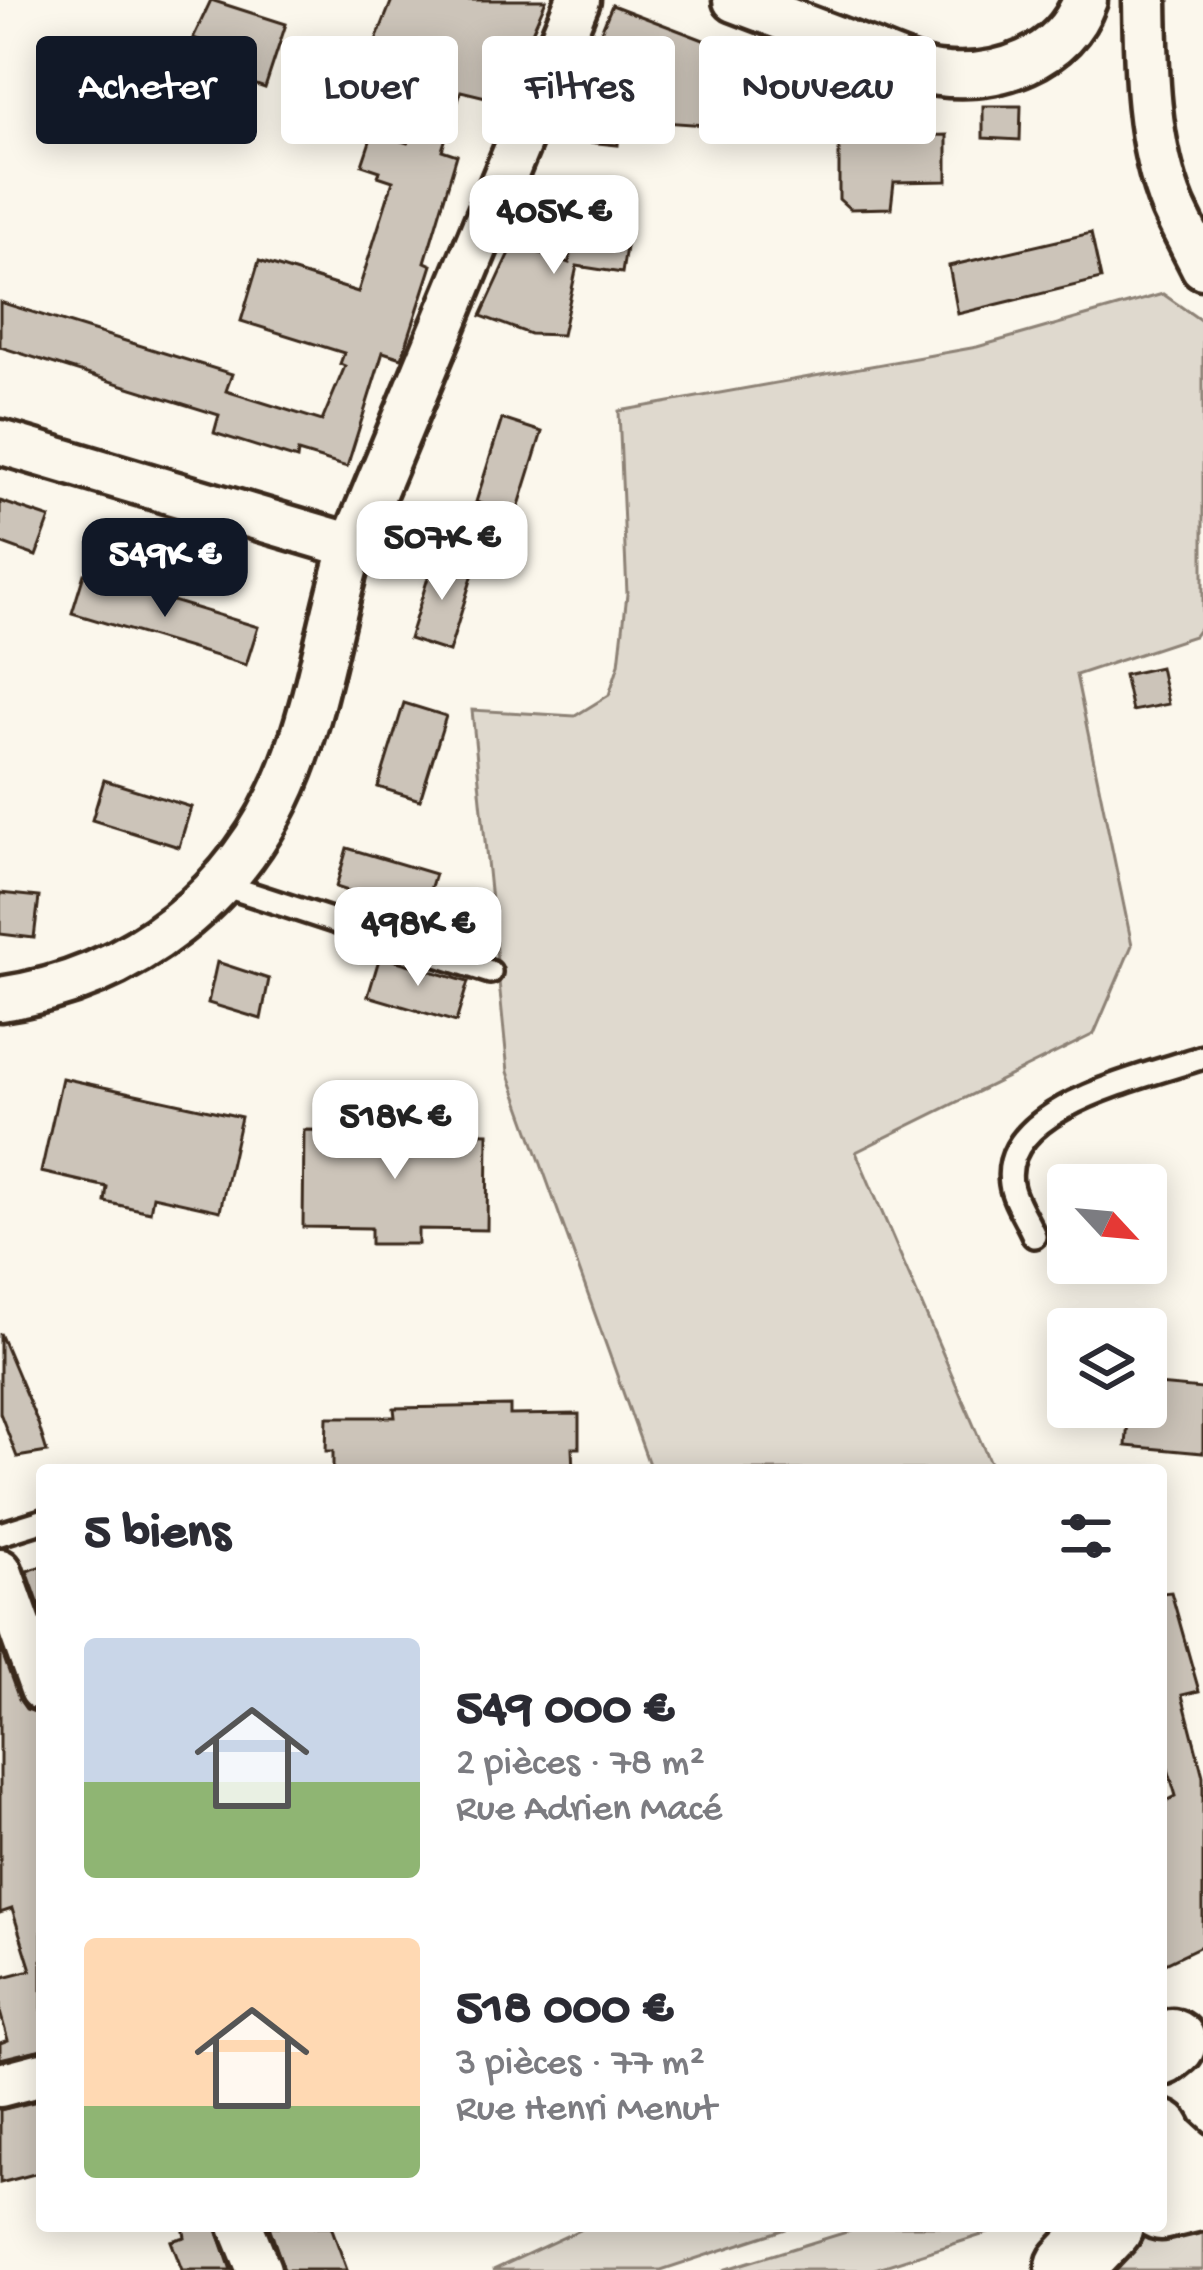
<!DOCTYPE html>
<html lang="fr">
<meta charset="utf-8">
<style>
body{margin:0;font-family:"Gochi Hand",sans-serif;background:#f2f2f3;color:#2b2b33;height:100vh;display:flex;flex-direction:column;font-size:45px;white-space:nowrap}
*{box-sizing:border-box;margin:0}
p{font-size:39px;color:#7c7c81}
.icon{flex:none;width:66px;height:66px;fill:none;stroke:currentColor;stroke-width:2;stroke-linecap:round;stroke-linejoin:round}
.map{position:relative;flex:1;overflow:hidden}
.sheet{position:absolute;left:36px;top:1464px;width:1131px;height:768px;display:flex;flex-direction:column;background:#fff;border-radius:12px;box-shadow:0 6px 30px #0003}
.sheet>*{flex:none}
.top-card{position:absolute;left:36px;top:36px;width:1131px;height:108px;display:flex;gap:24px}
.needle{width:78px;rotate:116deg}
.tools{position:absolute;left:1047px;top:1164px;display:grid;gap:24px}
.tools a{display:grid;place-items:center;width:120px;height:120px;border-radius:12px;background:#fff;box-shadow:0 6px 30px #0003;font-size:60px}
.price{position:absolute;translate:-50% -102px;padding:0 27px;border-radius:24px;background:#fff;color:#222;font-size:39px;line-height:78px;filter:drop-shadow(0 3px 6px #0008)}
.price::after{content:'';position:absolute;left:50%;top:72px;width:36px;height:27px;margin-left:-18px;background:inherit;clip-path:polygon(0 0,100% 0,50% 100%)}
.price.current{background:#111827;color:#fff}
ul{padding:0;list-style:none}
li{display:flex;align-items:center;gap:36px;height:300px;padding:0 48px}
li span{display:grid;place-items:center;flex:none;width:336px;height:240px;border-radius:12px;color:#555}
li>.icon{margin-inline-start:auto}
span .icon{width:144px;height:144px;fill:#fffc;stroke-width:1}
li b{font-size:51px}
h2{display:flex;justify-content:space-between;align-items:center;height:144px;padding:0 48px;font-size:51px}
.tag{padding:0 42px;border-radius:12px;background:#fff;box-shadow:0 6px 30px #0003;font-size:42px;line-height:108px}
.tag.current{background:#111827;color:#fff}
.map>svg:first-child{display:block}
.green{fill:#dfd9ce;stroke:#8d8276;stroke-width:3}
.building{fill:#ccc4b9;stroke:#3b2a1e;stroke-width:3}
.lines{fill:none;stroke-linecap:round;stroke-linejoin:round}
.lane-casing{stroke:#3b2a1e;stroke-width:30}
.street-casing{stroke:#3b2a1e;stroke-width:51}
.secondary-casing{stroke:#3b2a1e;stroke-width:69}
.primary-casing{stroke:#3b2a1e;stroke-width:75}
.lane{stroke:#fbf7ec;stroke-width:21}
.street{stroke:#fbf7ec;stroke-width:42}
.secondary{stroke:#fbf7ec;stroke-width:60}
.primary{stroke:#fbf7ec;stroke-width:66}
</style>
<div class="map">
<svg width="1203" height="2270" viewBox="0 0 1203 2270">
<rect width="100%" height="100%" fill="#fbf7ec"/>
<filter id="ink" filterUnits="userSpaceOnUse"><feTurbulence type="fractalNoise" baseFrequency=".00833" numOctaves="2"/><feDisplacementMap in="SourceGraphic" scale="24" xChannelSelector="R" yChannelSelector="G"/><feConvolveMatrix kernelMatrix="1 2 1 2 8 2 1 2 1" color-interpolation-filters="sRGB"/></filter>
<g filter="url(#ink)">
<g class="green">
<path d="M1163,294L1203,322V624L1194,636L1076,675L1132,945L1094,1034L856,1152L993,1470H651L508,1072L472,710L575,716L609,695L619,664L627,594L619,411L977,347Z"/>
<path d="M1203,2214V2270H1117L1116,2257L1144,2226Z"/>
<path d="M588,2226H795L661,2270H493Z"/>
<path d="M866,2226H1010L872,2270H723Z"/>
</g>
<g class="building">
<path d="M211,0L286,24L265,88L199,65L208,43L193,38Z"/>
<path d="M392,0H546L502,101L461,91L442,150L457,155L425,262L432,265L402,358L383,352L347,467L298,452L297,459L214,433L219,415L0,347V302L232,374L226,391L322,421L345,366L340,364L344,353L241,321L259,261L358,292L393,181L378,176L380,171L362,165L373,132L408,143L425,84L367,63Z"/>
<path d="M612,5L727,49L726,52L782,74L770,103L750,95L735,127L620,119L618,145L577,141L580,114L589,91L578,87Z"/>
<path d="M983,106H1021L1020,140L983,138Z"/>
<path d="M947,135V181L894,182L891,208L850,209L839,199V138Z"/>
<path d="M576,213L630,221L622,273L577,266L562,335L530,334L481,316L514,244L569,263Z"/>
<path d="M1091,233L1101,279L958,314L949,266Z"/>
<path d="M502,419L542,432L516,515L476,502Z"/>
<path d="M0,501L50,518L36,556L0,543Z"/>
<path d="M435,555L475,567L449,652L409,639Z"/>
<path d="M84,574L258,627L246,665L72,613Z"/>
<path d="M1160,667L1168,704L1132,711L1124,675Z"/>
<path d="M404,703L446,716L420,800L378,787Z"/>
<path d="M104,780L191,807L179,847L92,820Z"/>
<path d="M347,848L435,874L422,915L336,887Z"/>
<path d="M0,893L39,897L34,938L0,934Z"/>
<path d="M380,956L468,982L456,1022L368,996Z"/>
<path d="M217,962L269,979L261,1019L208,1003Z"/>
<path d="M62,1078L241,1117L220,1211L153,1196L150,1212L105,1202L107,1187L41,1172Z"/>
<path d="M304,1130L488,1133L487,1230L418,1229V1244H371V1228L303,1227Z"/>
<path d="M0,1333L38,1423L47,1452L17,1457L0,1413Z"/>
<path d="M1146,1384L1203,1389V1453L1126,1446L1129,1407H1146Z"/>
<path d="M510,1406V1415L579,1414V1448H572L573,1470H333V1451H326L327,1417H395L394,1408Z"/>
<path d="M42,1566V1613L27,1571Z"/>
<path d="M1171,1592L1199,1691L1182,1695L1203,1776V1945L1161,1965V1804L1176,1796L1161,1745V1593Z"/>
<path d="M0,1647L19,1699L26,1709L42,1714V2049L0,2059V2043L8,2040L0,2012V1978L31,1970L12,1909L0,1913Z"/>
<path d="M42,2100V2172L0,2183V2110Z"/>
<path d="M183,2226H216L231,2270H182L171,2241L185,2237Z"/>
<path d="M269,2226H331L347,2270H284Z"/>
</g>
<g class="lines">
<g class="lane-casing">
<g id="lane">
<path d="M220,884L490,972"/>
<path d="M1034,1236C1028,1221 1013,1200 1011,1184C999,1106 1149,1076 1203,1057"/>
<path d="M0,1534L42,1521"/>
</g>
</g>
<g class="street-casing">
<g id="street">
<path d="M735,0C779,17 823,33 867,50C890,59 915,71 938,74C998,81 1063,59 1085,0"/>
<path d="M1145,0C1146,67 1147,144 1173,207C1182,227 1193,247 1203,267"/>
<path d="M0,442L352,546"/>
<path d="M0,999C133,980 242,894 291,769C319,698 329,620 352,546L578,0"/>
<path d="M0,1571L42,1689"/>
<path d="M0,2085L42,2074"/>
<path d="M241,2226L259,2270"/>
</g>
</g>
<g class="secondary-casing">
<path id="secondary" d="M1161,2131L1166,2141L1203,2174"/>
</g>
<g class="primary-casing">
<g id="primary">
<path d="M1161,2052L1172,2043"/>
<path d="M1161,2206L1203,2196"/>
<path d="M1070,2267L1109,2226"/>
</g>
</g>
<use href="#lane" class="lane"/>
<use href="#street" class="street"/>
<use href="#secondary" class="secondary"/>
<use href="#primary" class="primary"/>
</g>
</g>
</svg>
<div class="tools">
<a><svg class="needle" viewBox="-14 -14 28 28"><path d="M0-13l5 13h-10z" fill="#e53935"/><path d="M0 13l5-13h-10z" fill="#7c7c81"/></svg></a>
<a><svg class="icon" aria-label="layers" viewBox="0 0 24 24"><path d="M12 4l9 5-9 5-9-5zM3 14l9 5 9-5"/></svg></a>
</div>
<b class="price" style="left:554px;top:277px">405K €</b>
<b class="price" style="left:442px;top:603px">507K €</b>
<b class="price current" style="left:165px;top:620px">549K €</b>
<b class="price" style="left:418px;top:989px">498K €</b>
<b class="price" style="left:395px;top:1182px">518K €</b>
<div class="top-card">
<a class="tag current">Acheter</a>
<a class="tag">Louer</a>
<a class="tag">Filtres</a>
<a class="tag">Nouveau</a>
</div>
<section class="sheet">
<h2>5 biens<svg class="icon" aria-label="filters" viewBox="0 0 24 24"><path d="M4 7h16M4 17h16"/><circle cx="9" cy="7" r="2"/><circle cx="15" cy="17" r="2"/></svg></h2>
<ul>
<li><span style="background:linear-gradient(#c9d6e8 60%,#8fb573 0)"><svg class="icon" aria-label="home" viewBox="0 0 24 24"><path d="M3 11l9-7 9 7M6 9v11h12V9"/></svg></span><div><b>549 000 €</b><p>2 pièces · 78 m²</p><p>Rue Adrien Macé</p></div></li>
<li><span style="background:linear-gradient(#ffd9b3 70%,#8fb573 0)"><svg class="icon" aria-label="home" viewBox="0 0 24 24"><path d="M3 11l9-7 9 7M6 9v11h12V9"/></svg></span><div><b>518 000 €</b><p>3 pièces · 77 m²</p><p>Rue Henri Menut</p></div></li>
</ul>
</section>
</div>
